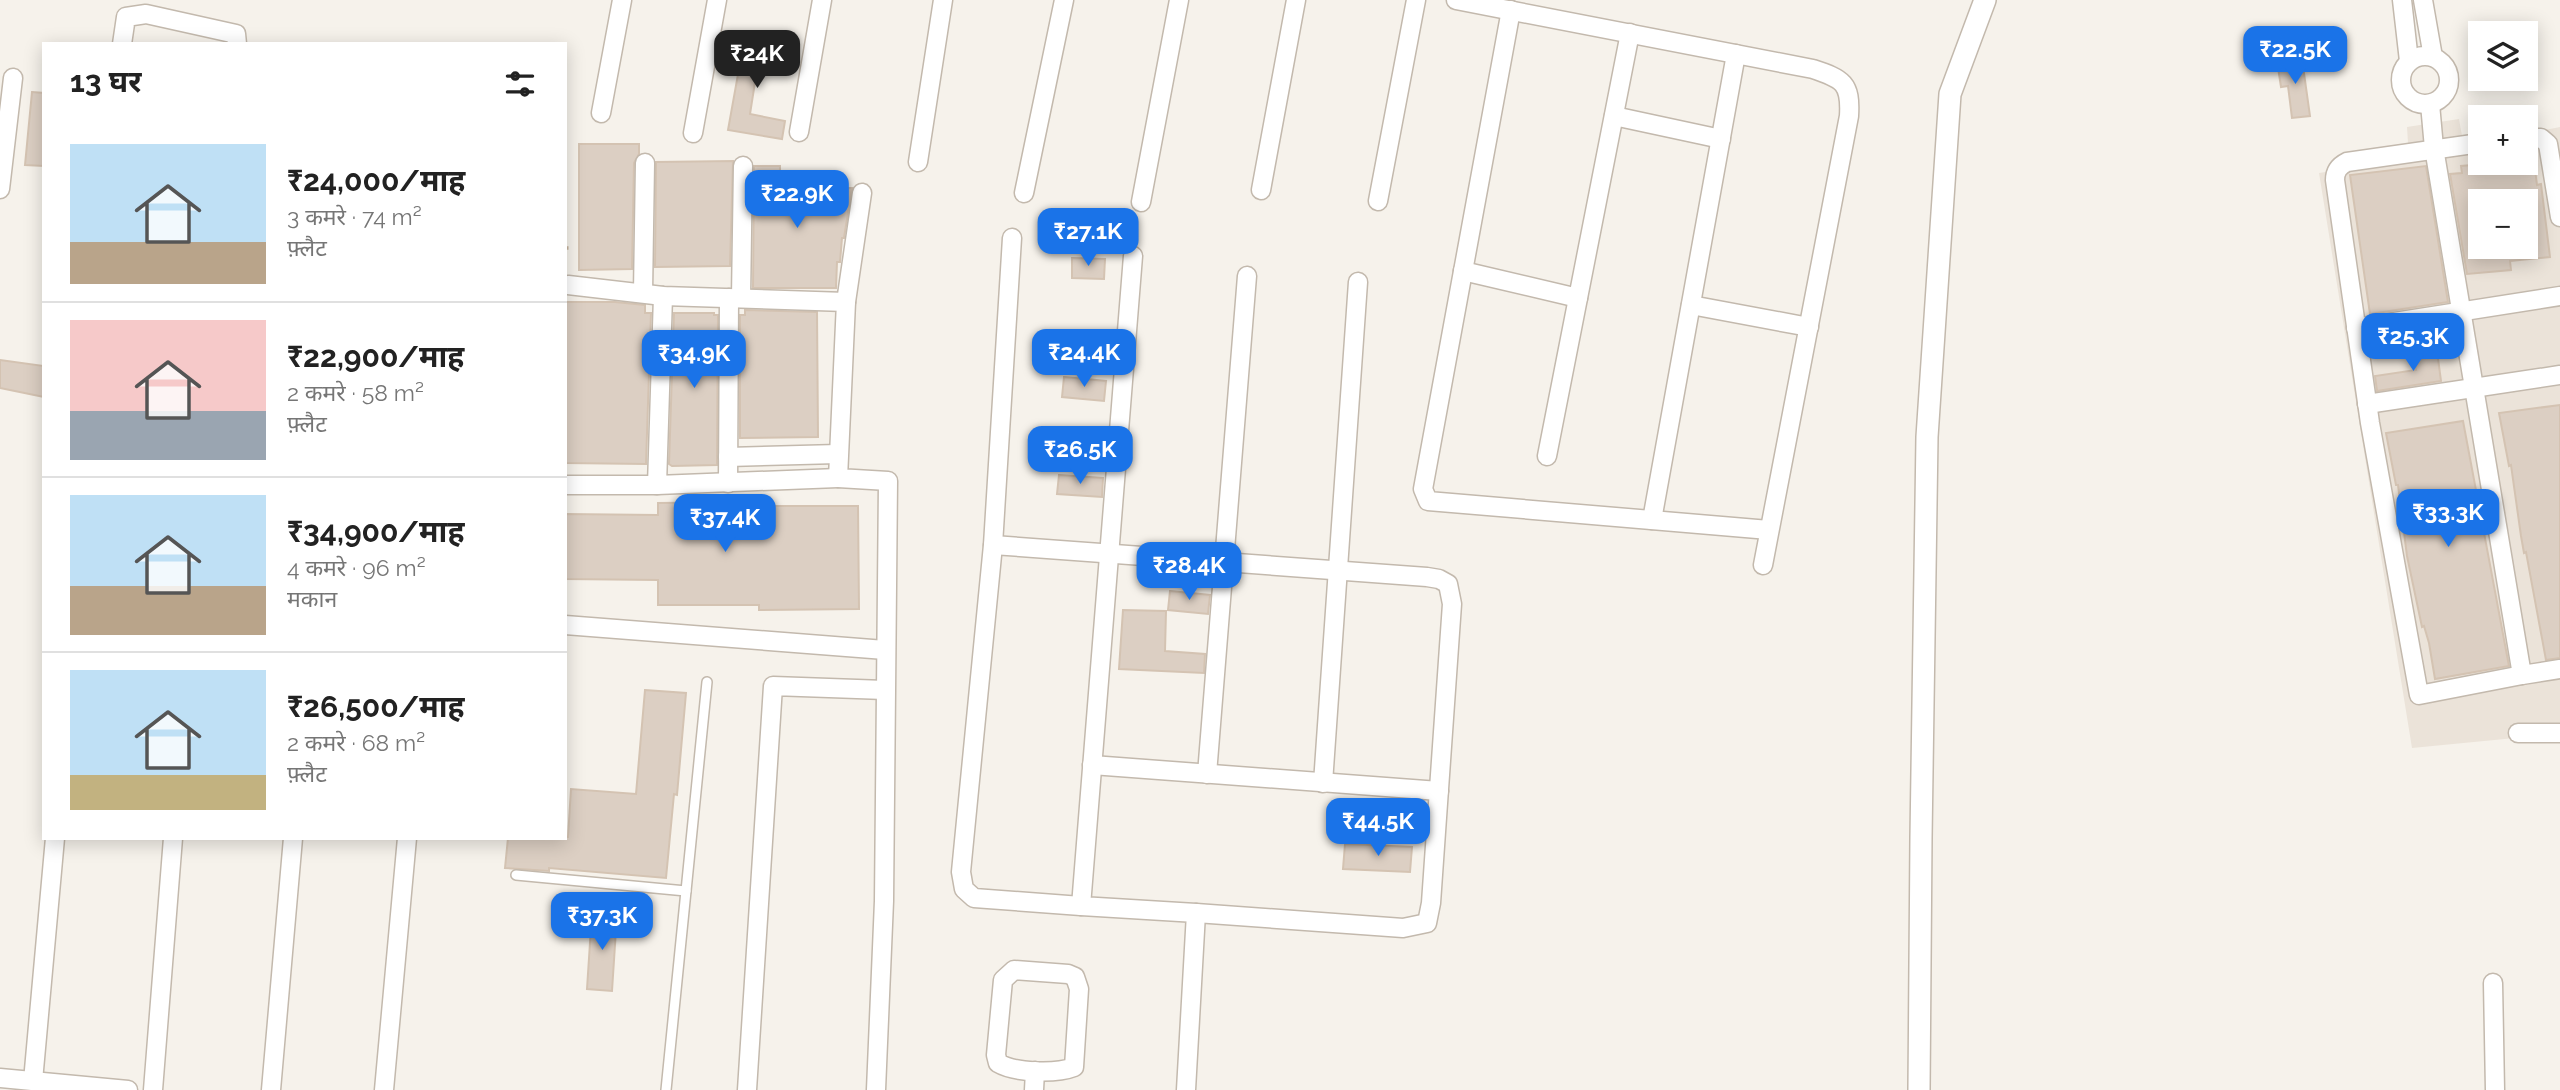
<!DOCTYPE html>
<html lang="hi">
<meta charset="utf-8">
<style>
body{margin:0;font-family:Raleway,"Noto Sans Devanagari",sans-serif;background:#f2f2f2;color:#222;height:100vh;display:flex;flex-direction:column;font-size:26px;white-space:nowrap}
*{box-sizing:border-box;margin:0}
p{font-size:23px;color:#767676}
.icon{flex:none;width:38px;height:38px;fill:none;stroke:currentColor;stroke-width:2;stroke-linecap:round;stroke-linejoin:round}
.map{position:relative;flex:1;overflow:hidden}
.drawer{position:absolute;left:42px;top:42px;width:525px;height:798px;display:flex;flex-direction:column;background:#fff;border-radius:0px;box-shadow:0 4px 18px #0003}
.drawer>*{flex:none}
.buttons{position:absolute;left:2468px;top:21px;display:grid;gap:14px}
.buttons a{display:grid;place-items:center;width:70px;height:70px;border-radius:0px;background:#fff;box-shadow:0 4px 18px #0003;font-size:35px}
.price{position:absolute;translate:-50% -60px;padding:0 16px;border-radius:14px;background:#1a73e8;color:#fff;font-size:23px;line-height:46px;filter:drop-shadow(0 2px 4px #0008)}
.price::after{content:'';position:absolute;left:50%;top:42px;width:21px;height:16px;margin-left:-10px;background:inherit;clip-path:polygon(0 0,100% 0,50% 100%)}
.price.active{background:#222;color:#fff}
ul{padding:0;list-style:none}
li{display:flex;align-items:center;gap:21px;height:175px;padding:0 28px}
li+li{border-top:2px solid #e0e0e0}
li span{display:grid;place-items:center;flex:none;width:196px;height:140px;border-radius:0px;color:#555}
li>.icon{margin-inline-start:auto}
span .icon{width:84px;height:84px;fill:#fffc;stroke-width:1}
li b{font-size:30px}
h2{display:flex;justify-content:space-between;align-items:center;height:84px;padding:0 28px;font-size:30px}
.map>svg:first-child{display:block}
.residential{fill:#ebe3d9;fill-rule:evenodd}
.building{fill:#dccfc3;stroke:#d4c3b2;stroke-width:2;fill-rule:evenodd}
.lines{fill:none;stroke-linecap:round;stroke-linejoin:round}
.service-casing{stroke:#c3b9ad;stroke-width:12}
.minor-casing{stroke:#c3b9ad;stroke-width:21}
.tertiary-casing{stroke:#c3b9ad;stroke-width:24}
.path{stroke:#c6b39d;stroke-width:3.5;stroke-dasharray:3.5 3.5;stroke-linecap:butt}
.service{stroke:#fff;stroke-width:9}
.minor{stroke:#fff;stroke-width:18}
.tertiary{stroke:#fff;stroke-width:21}
</style>
<div class="map">
<svg width="2560" height="1090" viewBox="0 0 2560 1090">
<rect width="100%" height="100%" fill="#f6f2eb"/>
<path class="residential" d="M2459,119L2464,147L2480,144V163H2525V134L2560,127V738H2515L2412,748L2319,173L2409,159L2407,127ZM2480,201H2525V247H2480Z"/>
<g class="building">
<path d="M744,41L797,52L793,69L758,63L750,114L785,121L782,139L728,130Z"/>
<path d="M2302,59L2310,116L2292,118L2288,86L2281,87L2277,61Z"/>
<path d="M32,92L44,93V166L25,165Z"/>
<path d="M579,144H639V154L634,163L632,269L579,270Z"/>
<path d="M733,161L730,266L655,267L656,162Z"/>
<path d="M2534,162L2537,185L2541,184L2550,257L2510,261L2511,270L2467,274L2450,174L2462,173L2461,166L2497,163L2498,166ZM2480,201H2525V247H2480Z"/>
<path d="M754,166H780V175H807V180H830V188H852L844,238H842L840,262H837L836,288H753Z"/>
<path d="M2426,166L2448,302L2370,314L2350,175Z"/>
<path d="M1072,258L1105,259L1104,279L1072,278Z"/>
<path d="M565,302H615L645,305V313H651L646,464L565,463Z"/>
<path d="M745,310L817,312L818,437L740,438V315H745Z"/>
<path d="M674,313H714V315H718L717,465L672,466L669,464Z"/>
<path d="M2437,351L2441,381L2377,391L2375,376L2416,370L2413,354Z"/>
<path d="M0,360L44,366V397L0,388Z"/>
<path d="M1064,377L1106,381L1104,401L1062,397Z"/>
<path d="M2560,405V658L2546,660L2526,552L2524,553L2521,536L2511,465L2509,466L2499,413Z"/>
<path d="M2463,421L2509,666L2435,679L2429,643L2424,626L2422,627L2407,556L2398,485H2396L2386,433Z"/>
<path d="M1059,475L1103,478L1102,497L1057,494Z"/>
<path d="M745,502V506H858L859,609L759,610V605H658V580L565,579V514L658,515V503Z"/>
<path d="M1170,591L1210,595L1208,614L1168,610Z"/>
<path d="M1123,610L1166,611L1165,651L1205,654L1204,673L1119,669Z"/>
<path d="M645,690L686,693L677,795L674,794L666,878L549,868V871L505,868L508,838L568,837L571,789L636,794Z"/>
<path d="M1345,844L1412,847L1410,872L1343,869Z"/>
<path d="M592,912L617,914L612,991L587,989Z"/>
</g>
<g class="lines">
<g class="service-casing">
<g id="service">
<path d="M516,875L686,891"/>
<path d="M666,1090L707,682"/>
</g>
</g>
<g class="minor-casing">
<g id="minor">
<path d="M1456,0L1813,69C1843,79 1851,83 1849,116L1763,565"/>
<path d="M2402,0L2409,61"/>
<path d="M2423,0L2433,57"/>
<path d="M1511,10L1423,489L1428,501L1769,530"/>
<path d="M122,44L126,17L146,14L236,34L237,44"/>
<circle cx="2425" cy="80" r="24"/>
<path d="M2430,104L2434,148L2522,675L2560,669"/>
<path d="M601,113L622,0"/>
<path d="M1614,116L1721,139"/>
<path d="M799,132L822,0"/>
<path d="M693,133L717,0"/>
<path d="M2525,138H2541L2548,144L2560,217"/>
<path d="M2480,143L2347,162C2339,166 2335,171 2335,180L2370,423L2419,695L2522,675"/>
<path d="M918,162L943,0"/>
<path d="M0,189L13,78"/>
<path d="M1261,190L1296,0"/>
<path d="M1024,193L1064,0"/>
<path d="M1378,201L1416,0"/>
<path d="M1141,202L1179,0"/>
<path d="M1012,238L993,545L961,872L964,889L974,898L1081,906"/>
<path d="M1133,256L1081,906L1196,913L1186,1090"/>
<path d="M1463,271L1578,298"/>
<path d="M568,285L663,296L846,302L838,478L888,481L884,901L876,1090"/>
<path d="M643,293L645,163"/>
<path d="M663,296L657,485L838,478"/>
<path d="M741,298L743,166"/>
<path d="M846,302L862,193"/>
<path d="M1691,305L1809,327"/>
<path d="M2356,328L2560,296"/>
<path d="M2367,404L2560,375"/>
<path d="M1547,456L1630,33"/>
<path d="M728,457L838,454"/>
<path d="M728,483L729,298"/>
<path d="M565,485H657"/>
<path d="M1652,520L1736,54"/>
<path d="M993,545L1427,577L1439,579L1448,584L1452,604L1431,903L1427,923L1403,928L1196,913"/>
<path d="M565,625L885,650"/>
<path d="M2518,733H2560"/>
<path d="M1092,765L1439,791"/>
<path d="M1207,774L1247,276"/>
<path d="M1323,783L1358,282"/>
<path d="M1014,970L1068,974L1075,977L1079,989L1074,1067C1056,1074 1015,1073 998,1063L996,1055L1003,980Z"/>
<path d="M2493,983L2495,1090"/>
<path d="M0,1078L128,1090"/>
<path d="M33,1081L55,838"/>
<path d="M153,1090L173,838"/>
<path d="M271,1090L293,838"/>
<path d="M384,1090L407,838"/>
<path d="M747,1090L773,686L885,690"/>
<path d="M1034,1090L1035,1071"/>
</g>
</g>
<g class="tertiary-casing">
<path id="tertiary" d="M1919,1090L1921,838L1927,437L1950,94L1985,0"/>
</g>
<path class="path" d="M565,248H572"/>
<use href="#service" class="service"/>
<use href="#minor" class="minor"/>
<use href="#tertiary" class="tertiary"/>
</g>
</svg>
<div class="buttons">
<a><svg class="icon" aria-label="layers" viewBox="0 0 24 24"><path d="M12 4l9 5-9 5-9-5zM3 14l9 5 9-5"/></svg></a>
<a>+</a>
<a>−</a>
</div>
<b class="price" style="left:2295px;top:86px">₹22.5K</b>
<b class="price active" style="left:757px;top:90px">₹24K</b>
<b class="price" style="left:797px;top:230px">₹22.9K</b>
<b class="price" style="left:1088px;top:268px">₹27.1K</b>
<b class="price" style="left:2413px;top:373px">₹25.3K</b>
<b class="price" style="left:1084px;top:389px">₹24.4K</b>
<b class="price" style="left:694px;top:390px">₹34.9K</b>
<b class="price" style="left:1080px;top:486px">₹26.5K</b>
<b class="price" style="left:2448px;top:549px">₹33.3K</b>
<b class="price" style="left:725px;top:554px">₹37.4K</b>
<b class="price" style="left:1189px;top:602px">₹28.4K</b>
<b class="price" style="left:1378px;top:858px">₹44.5K</b>
<b class="price" style="left:602px;top:952px">₹37.3K</b>
<section class="drawer">
<h2>13 घर<svg class="icon" aria-label="filters" viewBox="0 0 24 24"><path d="M4 7h16M4 17h16"/><circle cx="9" cy="7" r="2"/><circle cx="15" cy="17" r="2"/></svg></h2>
<ul>
<li><span style="background:linear-gradient(#bfe0f5 70%,#b9a48a 0)"><svg class="icon" aria-label="home" viewBox="0 0 24 24"><path d="M3 11l9-7 9 7M6 9v11h12V9"/></svg></span><div><b>₹24,000/माह</b><p>3 कमरे · 74 m²</p><p>फ़्लैट</p></div></li>
<li><span style="background:linear-gradient(#f6c9c9 65%,#9aa5b1 0)"><svg class="icon" aria-label="home" viewBox="0 0 24 24"><path d="M3 11l9-7 9 7M6 9v11h12V9"/></svg></span><div><b>₹22,900/माह</b><p>2 कमरे · 58 m²</p><p>फ़्लैट</p></div></li>
<li><span style="background:linear-gradient(#bfe0f5 65%,#b9a48a 0)"><svg class="icon" aria-label="home" viewBox="0 0 24 24"><path d="M3 11l9-7 9 7M6 9v11h12V9"/></svg></span><div><b>₹34,900/माह</b><p>4 कमरे · 96 m²</p><p>मकान</p></div></li>
<li><span style="background:linear-gradient(#bfe0f5 75%,#c2b280 0)"><svg class="icon" aria-label="home" viewBox="0 0 24 24"><path d="M3 11l9-7 9 7M6 9v11h12V9"/></svg></span><div><b>₹26,500/माह</b><p>2 कमरे · 68 m²</p><p>फ़्लैट</p></div></li>
</ul>
</section>
</div>
